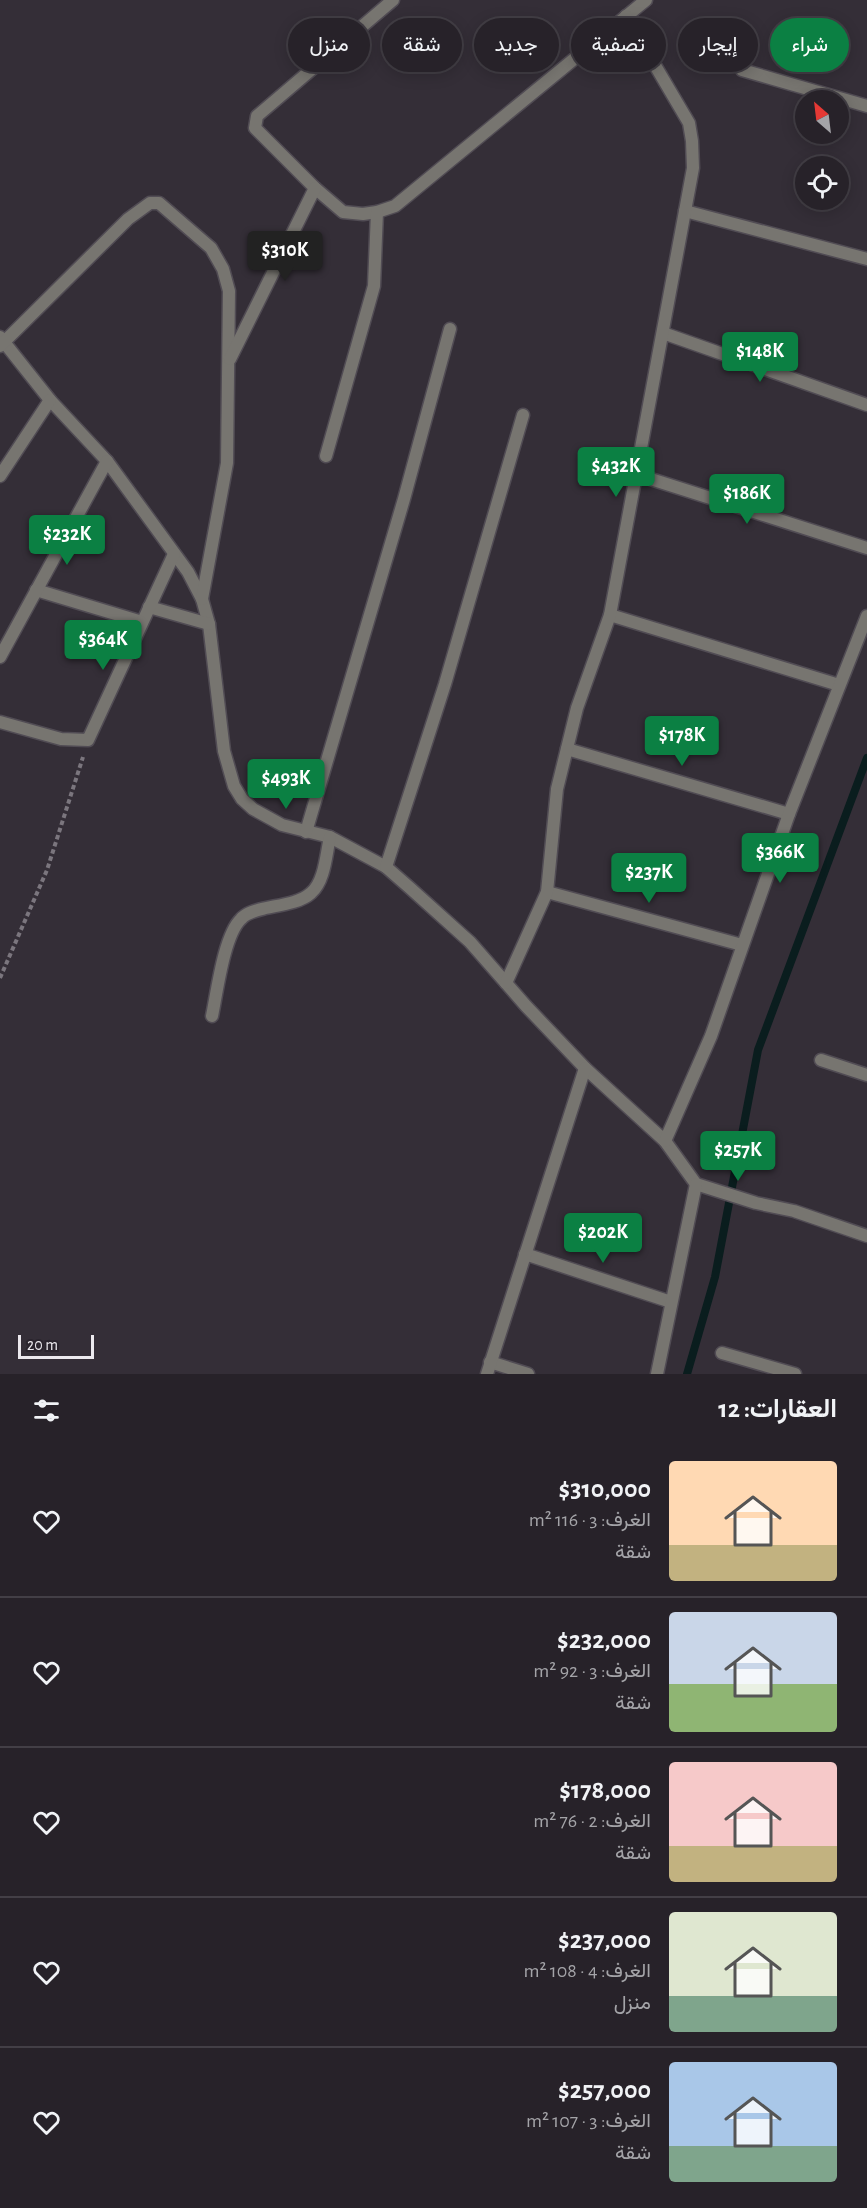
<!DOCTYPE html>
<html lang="ar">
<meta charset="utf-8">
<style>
body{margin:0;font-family:"Alegreya Sans",Vazirmatn,sans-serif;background:#332f35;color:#f1f3f6;direction:rtl;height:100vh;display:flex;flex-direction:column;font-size:22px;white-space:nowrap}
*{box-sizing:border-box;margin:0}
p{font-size:20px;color:#a4a4a8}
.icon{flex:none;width:33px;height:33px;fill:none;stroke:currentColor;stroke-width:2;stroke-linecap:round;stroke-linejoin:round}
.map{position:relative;height:1374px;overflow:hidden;direction:ltr}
.details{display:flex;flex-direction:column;background:#272229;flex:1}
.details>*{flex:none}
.guide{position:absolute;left:18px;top:18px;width:831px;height:54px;direction:rtl;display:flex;gap:12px}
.needle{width:39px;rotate:332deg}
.controls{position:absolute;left:795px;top:90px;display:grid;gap:12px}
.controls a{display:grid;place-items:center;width:54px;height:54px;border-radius:50%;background:#272229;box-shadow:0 3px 15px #0003,0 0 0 2px #433f46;font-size:30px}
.scale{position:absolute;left:18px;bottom:15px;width:76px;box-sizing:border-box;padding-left:6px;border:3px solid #ece9ee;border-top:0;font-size:16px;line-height:21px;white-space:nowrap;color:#ece9ee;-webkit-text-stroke:4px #2a242d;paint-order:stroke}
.price{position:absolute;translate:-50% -51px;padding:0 14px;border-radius:6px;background:#0b8043;color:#fff;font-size:20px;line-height:39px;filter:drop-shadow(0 2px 3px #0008)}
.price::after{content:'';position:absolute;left:50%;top:36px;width:18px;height:14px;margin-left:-9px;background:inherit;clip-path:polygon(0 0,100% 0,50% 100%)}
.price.on{background:#222;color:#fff}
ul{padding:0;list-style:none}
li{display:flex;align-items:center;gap:18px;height:150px;padding:0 30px}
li+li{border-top:2px solid #433f46}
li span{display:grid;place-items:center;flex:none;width:168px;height:120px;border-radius:6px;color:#555}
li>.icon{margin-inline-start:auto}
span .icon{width:72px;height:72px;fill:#fffc;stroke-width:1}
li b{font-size:26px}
h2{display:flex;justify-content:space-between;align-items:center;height:72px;padding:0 30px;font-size:26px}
.pill{padding:0 21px;border-radius:27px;background:#272229;box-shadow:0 3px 15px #0003,0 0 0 2px #433f46;font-size:21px;line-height:54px}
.pill.on{background:#0b8043;color:#fff}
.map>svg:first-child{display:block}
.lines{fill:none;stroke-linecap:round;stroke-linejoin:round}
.stream{stroke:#0a1d1e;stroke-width:8}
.minor-casing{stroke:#514c54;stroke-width:15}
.path{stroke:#7b767e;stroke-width:4;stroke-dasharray:4.5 3;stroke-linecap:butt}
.minor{stroke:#777570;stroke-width:12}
</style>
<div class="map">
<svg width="867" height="1374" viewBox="0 0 867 1374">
<rect width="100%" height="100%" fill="#342e37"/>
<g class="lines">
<path class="stream" d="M687,1374L715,1277L758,1050L867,758"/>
<g class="minor-casing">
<g id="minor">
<path d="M393,0L257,116L255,128L315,188L343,212L363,214L377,212L395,206L646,0"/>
<path d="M742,70L867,106"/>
<path d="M685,211L867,259"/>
<path d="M663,333L867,405"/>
<path d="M0,337L50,400L107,461L188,572L202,599L209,624L224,751L234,786L242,799L253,809L282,825L330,837L386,867L410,888L470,942L526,1006L585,1068L665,1141L696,1184L756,1203L794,1211L867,1236"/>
<path d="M0,346L128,219L150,203H159L211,248L223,269L229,291L227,463L202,599"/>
<path d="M230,359L315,188"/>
<path d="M326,456L374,286L377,212"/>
<path d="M635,474L867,548"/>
<path d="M0,476L50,400"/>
<path d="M36,590L142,622"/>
<path d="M149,607L209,624"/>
<path d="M610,615L839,685"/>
<path d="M0,657L107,461"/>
<path d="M0,722L61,739L88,740L174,554"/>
<path d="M567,749L789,814"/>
<path d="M306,832L404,499L450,329"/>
<path d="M386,867L445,684L523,415"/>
<path d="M547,892L742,945"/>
<path d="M506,983L547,892L557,789L577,708L610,615L693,168L692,141L689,123L626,16"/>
<path d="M212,1016C217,992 224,935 241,919C247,912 258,910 266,908C280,905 300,903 311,893C325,881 326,854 330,837"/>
<path d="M821,1060L867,1075"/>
<path d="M665,1141L711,1036L789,814L867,616"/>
<path d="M525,1254L671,1302"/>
<path d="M722,1353L795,1374"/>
<path d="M490,1362L528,1374"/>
<path d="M487,1374L585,1068"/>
<path d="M657,1374L696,1184"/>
</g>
</g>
<path class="path" d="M0,978L47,870L83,757"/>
<use href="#minor" class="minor"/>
</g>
</svg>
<div class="controls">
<a><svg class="needle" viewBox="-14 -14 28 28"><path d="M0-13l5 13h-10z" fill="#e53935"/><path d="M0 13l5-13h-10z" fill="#a4a4a8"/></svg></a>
<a><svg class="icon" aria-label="locate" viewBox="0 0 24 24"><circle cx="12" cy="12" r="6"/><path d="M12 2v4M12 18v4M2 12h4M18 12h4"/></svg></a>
</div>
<div class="scale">20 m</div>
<b class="price on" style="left:285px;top:282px">$310K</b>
<b class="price" style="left:760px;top:383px">$148K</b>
<b class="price" style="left:616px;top:498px">$432K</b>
<b class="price" style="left:747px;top:525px">$186K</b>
<b class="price" style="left:67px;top:566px">$232K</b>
<b class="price" style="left:103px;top:671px">$364K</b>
<b class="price" style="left:682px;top:767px">$178K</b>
<b class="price" style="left:286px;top:810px">$493K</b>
<b class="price" style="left:780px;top:884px">$366K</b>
<b class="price" style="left:649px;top:904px">$237K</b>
<b class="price" style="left:738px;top:1182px">$257K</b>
<b class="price" style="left:603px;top:1264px">$202K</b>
<div class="guide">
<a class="pill on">شراء</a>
<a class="pill">إيجار</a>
<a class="pill">تصفية</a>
<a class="pill">جديد</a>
<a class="pill">شقة</a>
<a class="pill">منزل</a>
</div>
</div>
<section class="details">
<h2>العقارات: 12<svg class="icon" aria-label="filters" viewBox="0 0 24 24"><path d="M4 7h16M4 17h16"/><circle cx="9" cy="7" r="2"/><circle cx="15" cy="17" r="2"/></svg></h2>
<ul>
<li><span style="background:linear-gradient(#ffd9b3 70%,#c2b280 0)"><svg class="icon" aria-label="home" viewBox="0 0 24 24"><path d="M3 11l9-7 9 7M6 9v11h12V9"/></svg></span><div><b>$310,000</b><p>الغرف: 3 · 116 m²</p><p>شقة</p></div><svg class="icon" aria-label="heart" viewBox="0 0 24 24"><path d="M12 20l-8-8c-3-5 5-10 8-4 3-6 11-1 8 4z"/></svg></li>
<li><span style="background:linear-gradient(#c9d6e8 60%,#8fb573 0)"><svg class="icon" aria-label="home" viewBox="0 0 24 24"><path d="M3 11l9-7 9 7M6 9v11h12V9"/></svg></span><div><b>$232,000</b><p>الغرف: 3 · 92 m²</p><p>شقة</p></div><svg class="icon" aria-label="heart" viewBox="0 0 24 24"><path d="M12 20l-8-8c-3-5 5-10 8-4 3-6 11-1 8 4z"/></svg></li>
<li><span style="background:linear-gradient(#f6c9c9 70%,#c2b280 0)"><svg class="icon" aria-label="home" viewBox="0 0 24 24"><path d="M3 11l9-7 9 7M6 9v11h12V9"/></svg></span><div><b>$178,000</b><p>الغرف: 2 · 76 m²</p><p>شقة</p></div><svg class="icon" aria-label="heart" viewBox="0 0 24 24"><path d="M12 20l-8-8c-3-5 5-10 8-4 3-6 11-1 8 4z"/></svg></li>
<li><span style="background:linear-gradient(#dfe7d0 70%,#7fa58c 0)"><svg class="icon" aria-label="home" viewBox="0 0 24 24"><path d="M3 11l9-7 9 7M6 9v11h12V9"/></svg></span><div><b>$237,000</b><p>الغرف: 4 · 108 m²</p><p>منزل</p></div><svg class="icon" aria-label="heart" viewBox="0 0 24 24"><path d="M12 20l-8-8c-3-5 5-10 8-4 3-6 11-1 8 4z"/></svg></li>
<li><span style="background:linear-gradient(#a9c7e8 70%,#7fa58c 0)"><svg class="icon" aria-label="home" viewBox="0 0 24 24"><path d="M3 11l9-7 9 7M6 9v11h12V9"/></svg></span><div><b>$257,000</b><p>الغرف: 3 · 107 m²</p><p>شقة</p></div><svg class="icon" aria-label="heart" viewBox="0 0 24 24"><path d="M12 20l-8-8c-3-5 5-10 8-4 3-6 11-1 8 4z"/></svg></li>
</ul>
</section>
